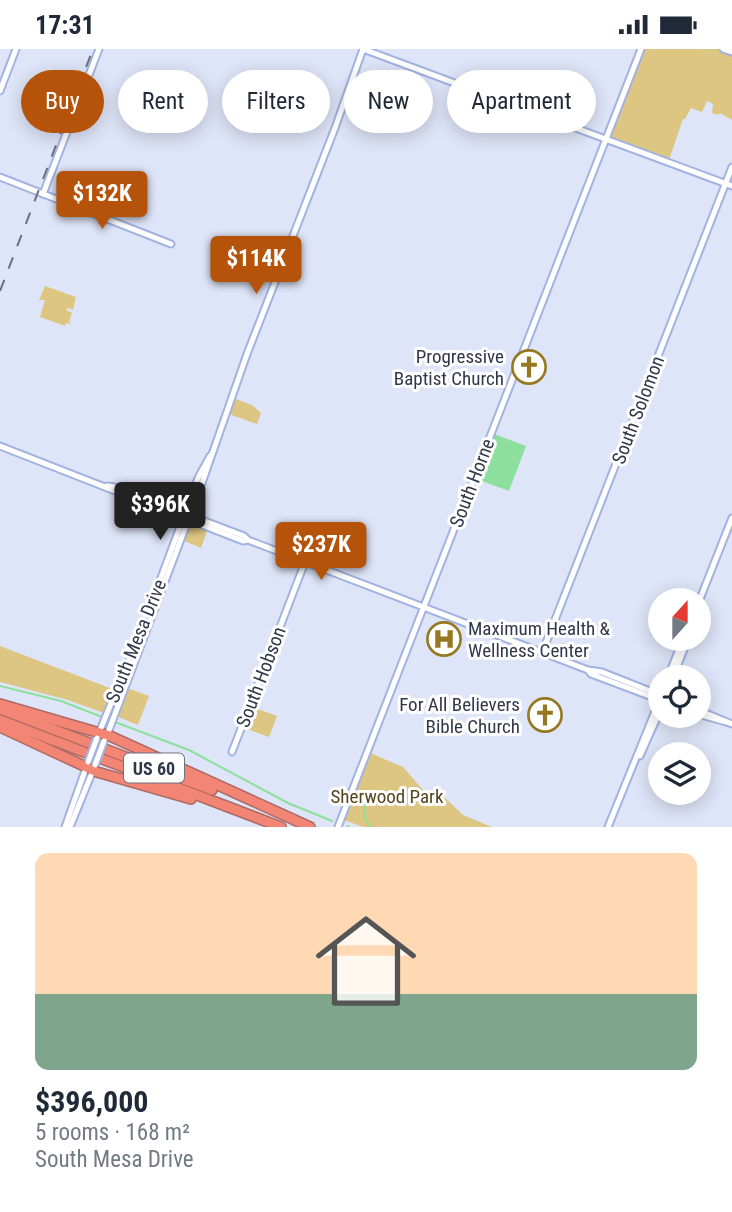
<!DOCTYPE html>
<meta charset="utf-8">
<style>
body{margin:0;font-family:"Roboto Condensed",sans-serif;background:#f2f2f3;color:#1f2937;height:100vh;display:flex;flex-direction:column;font-size:26px;white-space:nowrap}
*{box-sizing:border-box;margin:0}
p{font-size:23px;color:#747a83}
.icon{flex:none;width:38px;height:38px;fill:none;stroke:currentColor;stroke-width:2;stroke-linecap:round;stroke-linejoin:round}
.map{position:relative;height:778px;overflow:hidden}
.sheet{display:flex;flex-direction:column;background:#fff;flex:1}
.sheet>*{flex:none}
.banner{position:absolute;left:21px;top:21px;width:691px;height:63px;display:flex;gap:14px}
.needle{width:46px;rotate:21deg}
.buttons{position:absolute;left:648px;top:539px;display:grid;gap:14px}
.buttons a{display:grid;place-items:center;width:63px;height:63px;border-radius:50%;background:#fff;box-shadow:0 4px 18px #0003;font-size:35px}
.price{position:absolute;translate:-50% -60px;padding:0 16px;border-radius:7px;background:#b45309;color:#fff;font-size:23px;line-height:46px;filter:drop-shadow(0 2px 4px #0008)}
.price::after{content:'';position:absolute;left:50%;top:42px;width:21px;height:16px;margin-left:-10px;background:inherit;clip-path:polygon(0 0,100% 0,50% 100%)}
.price.selected{background:#222;color:#fff}
ul{padding:0;list-style:none}
li{display:grid;align-content:center;gap:14px;height:371px;padding:0 35px}
li+li{border-top:2px solid #e0e1e3}
li span{display:grid;place-items:center;height:217px;border-radius:14px;color:#555}
li>.icon{margin-inline-start:auto}
span .icon{width:126px;height:126px;fill:#fffc;stroke-width:1}
li b{font-size:30px}
.pill{padding:0 24px;border-radius:32px;background:#fff;box-shadow:0 4px 18px #0003;font-size:24px;line-height:63px}
.pill.selected{background:#b45309;color:#fff}
.status{display:flex;justify-content:space-between;align-items:center;height:49px;padding:0 35px;background:#fff;direction:ltr}
.status svg{height:19px;fill:currentColor}
.map>svg:first-child{display:block}
.green{fill:#ddc582}
.water{fill:#8ddf9e}
.lines{fill:none;stroke-linecap:round;stroke-linejoin:round}
.stream{stroke:#8ddf9e;stroke-width:2}
.secondary-casing{stroke:#a3b3e1;stroke-width:9}
.highway-casing{stroke:#ae6a65;stroke-width:12}
.secondary{stroke:#fff;stroke-width:5}
.highway{stroke:#f28574;stroke-width:9}
.rail{stroke:#6a7083;stroke-width:2;stroke-dasharray:12 12;stroke-linecap:butt}
.secondary-bridge-casing{stroke:#a3b3e1;stroke-width:9;stroke-linecap:butt}
.secondary-bridge{stroke:#fff;stroke-width:5}
.labels{text-anchor:middle;dominant-baseline:central;stroke-width:6;stroke-linejoin:round;paint-order:stroke}
.shield{fill:#fff;stroke:#6f7380;stroke-width:2}
.shield-label{font-size:18px;font-weight:bold;fill:#31374a}
.poi-label{font-size:19px;fill:#31374a;stroke:#fff;text-anchor:end}
.street-label{font-size:19px;fill:#31374a;stroke:#fff}
.park-label{font-size:19px;fill:#53451c;stroke:#fff}
</style>
<div class="status"><b>17:31</b><svg viewBox="0 0 49 12"><path d="M0 12V9h3v3zM5 12V6h3v6zM10 12V3h3v9zM15 12V0h3v12zM26 1h20v11H26zM47 4h2v5h-2z"/></svg></div>
<div class="map">
<svg width="732" height="778" viewBox="0 0 732 778">
<rect width="100%" height="100%" fill="#dee5f8"/>
<g class="green">
<path d="M642,0H719L732,5V71L720,64L718,66L712,64L713,55L707,52L702,63L691,59L685,70H683L669,111L609,89Z"/>
<path d="M45,237L76,248L73,261L68,259L66,261L72,264L69,272L71,275L66,274L65,277L40,268L45,251H39Z"/>
<path d="M236,350L252,356L261,364L257,375L229,365Z"/>
<path d="M190,475L207,482L201,499L182,491Z"/>
<path d="M0,597L115,641L104,664L68,651L0,633Z"/>
<path d="M127,639L149,647L138,676L116,667Z"/>
<path d="M250,657L277,667L269,688L242,678Z"/>
<path d="M370,704L403,718L435,755L444,748L463,766L492,778H363L344,771Z"/>
</g>
<path class="water" d="M494,385L526,397L509,442L476,430Z"/>
<g class="lines">
<g class="stream">
<path d="M0,637L61,652L102,668"/>
<path d="M115,673L189,701L288,754L332,772"/>
<path d="M367,744L364,765L369,778"/>
<path d="M348,777L349,778"/>
</g>
<g class="secondary-casing">
<g id="secondary">
<path d="M363,0L732,137"/>
<path d="M723,0L732,3"/>
<path d="M0,42L16,0"/>
<path d="M0,128L171,195"/>
<path d="M43,145L99,0"/>
<path d="M0,397L243,492L248,491"/>
<path d="M107,437L115,438L244,487L248,491L588,621L591,625L660,651"/>
<path d="M152,553L198,429L210,407"/>
<path d="M698,555L732,469"/>
<path d="M542,604L732,118"/>
<path d="M588,621L602,623L660,646"/>
<path d="M668,628L683,590"/>
<path d="M673,628L688,590"/>
<path d="M698,661L732,675"/>
<path d="M698,665L726,673"/>
<path d="M98,686L141,582"/>
<path d="M106,689L201,437L247,305L335,79L363,0"/>
<path d="M232,703L305,513"/>
<path d="M640,707L660,662"/>
<path d="M65,778L87,716"/>
<path d="M70,778L94,719"/>
<path d="M338,778L641,0"/>
<path d="M608,778L660,650"/>
</g>
</g>
<g class="highway-casing">
<g id="highway">
<path d="M0,655L110,687L310,778"/>
<path d="M0,660L212,741"/>
<path d="M0,671L281,778"/>
<path d="M0,678L97,723L191,750"/>
</g>
</g>
<use href="#secondary" class="secondary"/>
<use href="#highway" class="highway"/>
<path class="rail" d="M0,242L93,0"/>
<g class="secondary-bridge-casing">
<g id="secondary-bridge">
<path d="M88,713L97,689"/>
<path d="M95,716L104,692"/>
</g>
</g>
<use href="#secondary-bridge" class="secondary-bridge"/>
</g>
<defs>
<g id="church-ring" transform="scale(1.75)"><circle r="9.5" fill="#fff" stroke="#95781f" stroke-width="1.5"/><path d="M-1.2-6h2.4v3.5h3.3v2.4h-3.3V6h-2.4V-.1h-3.3v-2.4h3.3Z" fill="#95781f"/></g>
<g id="hospital-ring" transform="scale(1.75)"><circle r="9.5" fill="#fff" stroke="#95781f" stroke-width="1.5"/><path d="M-5-5h3v3.5h4V-5h3V5h-3V1.5h-4V5h-3Z" fill="#95781f"/></g>
</defs>
<g fill-rule="evenodd">
<use href="#church-ring" x="529" y="318"/>
<use href="#hospital-ring" x="444" y="590"/>
<use href="#church-ring" x="545" y="666"/>
</g>
<g class="labels">
<rect class="shield" x="124" y="704.5" width="60" height="29" rx="5"/>
<g class="shield-label">
<text x="154" y="719">US 60</text>
</g>
<g class="poi-label">
<text x="504" y="307">Progressive<tspan x="504" dy="22">Baptist Church</tspan></text>
<text x="468" y="579" text-anchor="start">Maximum Health &amp;<tspan x="468" dy="22">Wellness Center</tspan></text>
<text x="520" y="655">For All Believers<tspan x="520" dy="22">Bible Church</tspan></text>
</g>
<g class="street-label">
<text transform="translate(638 361) rotate(-69)">South Solomon</text>
<text transform="translate(472 434) rotate(-69)">South Horne</text>
<text transform="translate(136 592) rotate(-68)">South Mesa Drive</text>
<text transform="translate(261 628) rotate(-69)">South Hobson</text>
</g>
<g class="park-label">
<text x="387" y="747">Sherwood Park</text>
</g>
</g>
</svg>
<div class="buttons">
<a><svg class="needle" viewBox="-14 -14 28 28"><path d="M0-13l5 13h-10z" fill="#e53935"/><path d="M0 13l5-13h-10z" fill="#747a83"/></svg></a>
<a><svg class="icon" aria-label="locate" viewBox="0 0 24 24"><circle cx="12" cy="12" r="6"/><path d="M12 2v4M12 18v4M2 12h4M18 12h4"/></svg></a>
<a><svg class="icon" aria-label="layers" viewBox="0 0 24 24"><path d="M12 4l9 5-9 5-9-5zM3 14l9 5 9-5"/></svg></a>
</div>
<b class="price" style="left:102px;top:182px">$132K</b>
<b class="price" style="left:256px;top:247px">$114K</b>
<b class="price selected" style="left:160px;top:493px">$396K</b>
<b class="price" style="left:321px;top:533px">$237K</b>
<div class="banner">
<a class="pill selected">Buy</a>
<a class="pill">Rent</a>
<a class="pill">Filters</a>
<a class="pill">New</a>
<a class="pill">Apartment</a>
</div>
</div>
<section class="sheet">
<ul>
<li><span style="background:linear-gradient(#ffd9b3 65%,#7fa58c 0)"><svg class="icon" aria-label="home" viewBox="0 0 24 24"><path d="M3 11l9-7 9 7M6 9v11h12V9"/></svg></span><div><b>$396,000</b><p>5 rooms · 168 m²</p><p>South Mesa Drive</p></div></li>
</ul>
</section>
